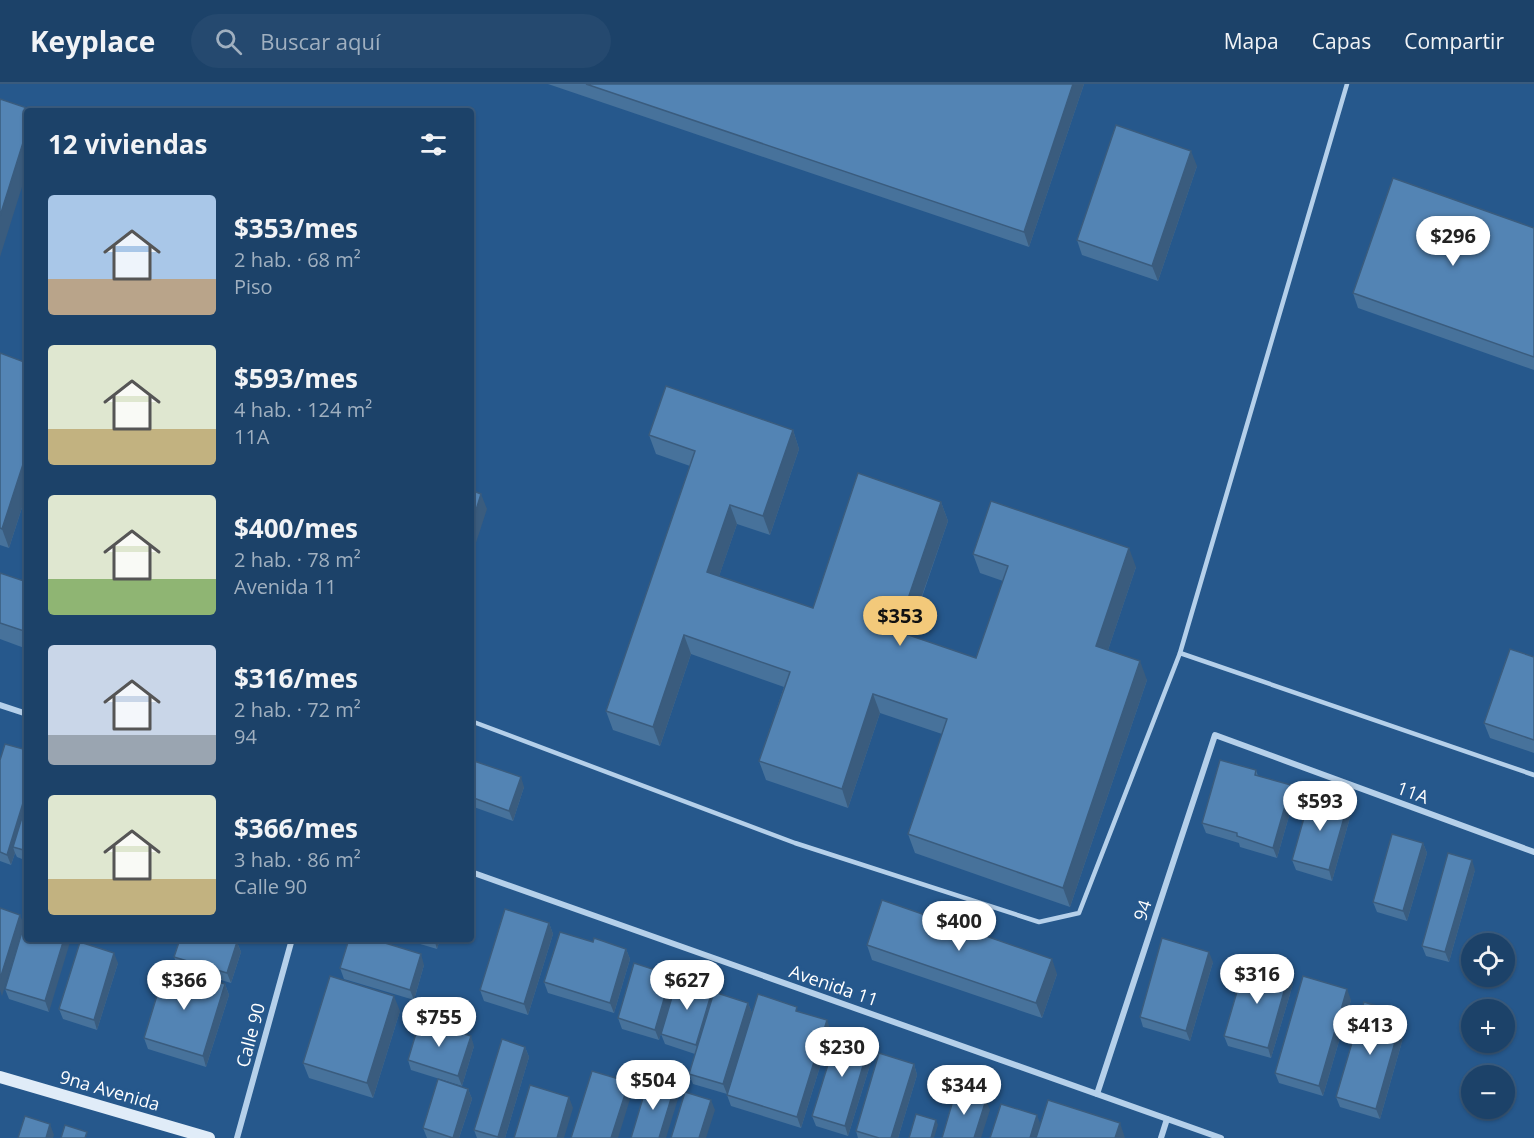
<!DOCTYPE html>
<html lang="es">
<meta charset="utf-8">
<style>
body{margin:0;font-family:"Open Sans",sans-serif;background:#25496f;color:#f1f3f6;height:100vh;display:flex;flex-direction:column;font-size:22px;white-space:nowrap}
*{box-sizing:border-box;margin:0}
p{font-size:20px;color:#a0b0c0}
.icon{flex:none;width:33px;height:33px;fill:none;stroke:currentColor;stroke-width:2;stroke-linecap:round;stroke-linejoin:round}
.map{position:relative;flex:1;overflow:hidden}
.sheet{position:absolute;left:24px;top:24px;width:450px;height:834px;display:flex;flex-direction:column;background:#1c4269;border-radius:6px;box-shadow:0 2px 4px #0004,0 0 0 2px #3a5b7d}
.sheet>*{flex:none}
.fabs{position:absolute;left:1461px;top:849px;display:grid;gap:12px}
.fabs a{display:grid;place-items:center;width:54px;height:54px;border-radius:50%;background:#1c4269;box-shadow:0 2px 4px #0004,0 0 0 2px #3a5b7d;font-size:30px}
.price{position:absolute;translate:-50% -51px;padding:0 14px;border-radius:21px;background:#fff;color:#222;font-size:20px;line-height:39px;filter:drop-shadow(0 2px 3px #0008)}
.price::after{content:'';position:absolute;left:50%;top:36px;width:18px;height:14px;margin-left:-9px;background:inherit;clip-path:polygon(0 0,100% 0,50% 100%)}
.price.current{background:#f3c97a;color:#111}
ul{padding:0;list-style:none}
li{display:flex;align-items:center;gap:18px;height:150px;padding:0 24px}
li span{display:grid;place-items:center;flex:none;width:168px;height:120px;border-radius:6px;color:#555}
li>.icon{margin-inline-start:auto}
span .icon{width:72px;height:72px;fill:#fffc;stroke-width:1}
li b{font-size:26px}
h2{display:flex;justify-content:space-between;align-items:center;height:72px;padding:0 24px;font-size:26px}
header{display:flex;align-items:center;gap:36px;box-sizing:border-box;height:84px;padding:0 30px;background:#1c4269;border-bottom:2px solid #3a5b7d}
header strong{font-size:28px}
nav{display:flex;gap:33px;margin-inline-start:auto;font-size:21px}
.search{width:420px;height:54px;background:#25496f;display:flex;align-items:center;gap:15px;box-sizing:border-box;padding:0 21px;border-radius:33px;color:#a0b0c0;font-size:22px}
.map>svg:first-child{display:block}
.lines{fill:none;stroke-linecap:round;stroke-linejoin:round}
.service{stroke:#b5d0ea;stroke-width:4.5}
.minor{stroke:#b5d0ea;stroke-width:6}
.secondary{stroke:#e0ecf8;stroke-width:12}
.wall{fill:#47729b}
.shaded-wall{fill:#3a5c7e}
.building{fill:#5384b4;stroke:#3a5c7e;stroke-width:1.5}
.labels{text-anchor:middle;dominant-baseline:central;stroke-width:6;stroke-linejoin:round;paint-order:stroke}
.street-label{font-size:18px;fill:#fff;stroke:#26588c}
</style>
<header>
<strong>Keyplace</strong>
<div class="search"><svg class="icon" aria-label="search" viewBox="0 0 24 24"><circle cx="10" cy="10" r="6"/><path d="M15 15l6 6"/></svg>Buscar aquí</div>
<nav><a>Mapa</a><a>Capas</a><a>Compartir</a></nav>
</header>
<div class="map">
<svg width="1534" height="1054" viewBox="0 0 1534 1054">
<rect width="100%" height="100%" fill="#26588c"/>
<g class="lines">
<g class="service">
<path d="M1180,569L1347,0"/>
<path d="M471,637L795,759L1039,838L1079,829L1180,569L1534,691"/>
</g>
<g class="minor">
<path d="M0,621L27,630"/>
<path d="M471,788L1221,1054"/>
<path d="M1097,1010L1215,651L1534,768"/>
<path d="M237,1054L292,855"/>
<path d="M1161,1054L1167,1035"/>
</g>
<path class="secondary" d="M0,993L209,1054"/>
</g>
<g class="wall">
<path d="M548,0H1084L1029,163Z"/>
<path d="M1197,82L1158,197L1082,171L1077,156Z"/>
<path d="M1534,144V286L1358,224L1353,209Z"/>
<path d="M0,269L27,279V408L9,464L0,461Z"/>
<path d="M793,346L799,365L770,451L737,440L719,492L813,524L941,418L948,437L909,551L976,574L1003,497L980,489L973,470L1136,483L1108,566L1147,596L1070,823L915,769L908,750L942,650L880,629L848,724L766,696L759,677L784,603L691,570L660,662L613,646L606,627L690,382L656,370L649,351Z"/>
<path d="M0,489L27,498V565L0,555Z"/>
<path d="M1534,573V669L1490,654L1484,639Z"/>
<path d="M27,666V777L17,773L15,769L11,781L0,777V676Z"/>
<path d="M471,676L524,703L513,737L471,722Z"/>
<path d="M1256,686L1258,692L1291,701L1295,711L1277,774L1240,763L1239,759L1206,749L1202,739Z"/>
<path d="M1351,730L1332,797L1296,786L1292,776Z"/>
<path d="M1423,759L1427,769L1407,837L1377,828L1373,818Z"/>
<path d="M1475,786L1449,878L1426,872L1422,862Z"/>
<path d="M27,831L49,928L9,915L5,905Z"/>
<path d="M549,839L553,850L528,931L484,917L480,906Z"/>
<path d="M230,855H245L244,859Z"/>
<path d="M410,855H440L437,865L410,857Z"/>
<path d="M237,858L241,868L231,899L178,883L174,873Z"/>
<path d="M593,858L626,865L630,875L614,929L548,909L544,898Z"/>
<path d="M867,861L1057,890L1042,934L872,876Z"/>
<path d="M1213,878L1190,957L1143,943L1140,933Z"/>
<path d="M118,879L97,946L63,935L59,925Z"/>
<path d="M424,881L414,916L344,895L340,884Z"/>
<path d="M671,891L675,901L659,956L622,945L618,934Z"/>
<path d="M225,900L229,911L206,983L148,965L144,954Z"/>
<path d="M1293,900L1271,974L1228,962L1224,952Z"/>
<path d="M715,908L748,919L752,929L727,1010L693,1000L689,990L695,970L665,960L661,950Z"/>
<path d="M1351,916L1323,1012L1279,999L1275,989Z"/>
<path d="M400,927L373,1014L309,994L303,979Z"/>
<path d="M799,927L831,947L801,1044L731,1022L727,1011Z"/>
<path d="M1403,930L1407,940L1380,1035L1340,1023L1336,1013Z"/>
<path d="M871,955L875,965L848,1052L816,1042L812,1032Z"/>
<path d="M474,962L462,1002L411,986L408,976Z"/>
<path d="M525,963L529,973L505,1054H477L474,1046Z"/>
<path d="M914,980L917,991L898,1054H858L856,1047Z"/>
<path d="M468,1005L472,1015L459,1054H427L423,1044Z"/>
</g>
<g class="shaded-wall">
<path d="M1073,0H1084L1029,163L1024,148Z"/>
<path d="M27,46V87L0,173V132Z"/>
<path d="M1191,67L1197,82L1158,197L1152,182Z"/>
<path d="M793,346L799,365L770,451L763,432Z"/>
<path d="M27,368V408L9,464L2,445Z"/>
<path d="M481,410L487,425L471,474V442Z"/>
<path d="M941,418L948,437L903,566L897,547Z"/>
<path d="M730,421L737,440L714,507L707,488Z"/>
<path d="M1129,464L1136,483L1103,581L1096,562Z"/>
<path d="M684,551L691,570L660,662L653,643Z"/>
<path d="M1140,577L1147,596L1070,823L1063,804Z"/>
<path d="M873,610L880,629L848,724L842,705Z"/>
<path d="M521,693L524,703L513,737L509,727Z"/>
<path d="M1291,701L1295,711L1277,774L1273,764Z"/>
<path d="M27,706V729L13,763L15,769L11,781L7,771Z"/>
<path d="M1348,720L1351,730L1332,797L1329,786Z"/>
<path d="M1423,759L1427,769L1407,837L1403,827Z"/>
<path d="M1472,776L1475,786L1449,878L1445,868Z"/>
<path d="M20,831L24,841L2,912L0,906V895Z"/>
<path d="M549,839L553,850L528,931L524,920Z"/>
<path d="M64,855H71L49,928L45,917Z"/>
<path d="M434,855H440L437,865Z"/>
<path d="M237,858L241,868L231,899L227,889Z"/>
<path d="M626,865L630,875L614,929L610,919Z"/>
<path d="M1209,868L1213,878L1190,957L1186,947Z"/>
<path d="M114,869L118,879L97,946L94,936Z"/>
<path d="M421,870L424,881L414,916L410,906Z"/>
<path d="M1052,875L1057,890L1042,934L1036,919Z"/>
<path d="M1289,890L1293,900L1271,974L1268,964Z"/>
<path d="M671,891L675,901L659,956L655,946Z"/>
<path d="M225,900L229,911L206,983L203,972Z"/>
<path d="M713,904L717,915L700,971L696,961Z"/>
<path d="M1347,905L1351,916L1323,1012L1319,1002Z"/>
<path d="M394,912L400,927L373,1014L367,999Z"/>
<path d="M748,919L752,929L727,1010L723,1000Z"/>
<path d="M1403,930L1407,940L1380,1035L1376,1025Z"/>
<path d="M827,936L831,947L801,1044L797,1033Z"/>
<path d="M471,952L474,962L462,1002L458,992Z"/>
<path d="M871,955L875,965L848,1052L845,1042Z"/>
<path d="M525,963L529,973L505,1054H498Z"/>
<path d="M914,980L917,991L898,1054H891Z"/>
<path d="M629,998L632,1009L618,1054H611Z"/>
<path d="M468,1005L472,1015L459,1054H453Z"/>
<path d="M674,1005L678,1015L666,1054H659Z"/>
<path d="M569,1013L573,1024L564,1054H557Z"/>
<path d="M711,1016L715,1026L706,1054H699Z"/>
<path d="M986,1016L990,1026L981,1054H974Z"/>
<path d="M1037,1031L1041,1042L1037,1054H1030Z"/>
<path d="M936,1036L938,1041L934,1054H931Z"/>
<path d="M1120,1039L1125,1054H1115Z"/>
<path d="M50,1040L54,1051L53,1054H46Z"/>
</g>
<g class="building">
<path d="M586,0H1073L1024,148Z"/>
<path d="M0,15L33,26V27H27V46L0,132Z"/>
<path d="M1116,41L1191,67L1152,182L1077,156Z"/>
<path d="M1393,94L1534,144V273L1353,209Z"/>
<path d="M0,269L27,279V368L2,445L0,444Z"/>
<path d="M666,302L793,346L763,432L730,421L707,488L813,524L858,389L941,418L897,547L976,574L1008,482L973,470L991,417L1129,464L1096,562L1140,577L1063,804L908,750L947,635L873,610L842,705L759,677L790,588L684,551L653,643L606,627L695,367L649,351Z"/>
<path d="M471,406L481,410L471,442Z"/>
<path d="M0,489L27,498V548L0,539Z"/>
<path d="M1510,565L1534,573V656L1484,639Z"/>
<path d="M5,660L27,666V706L7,771L0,768V676Z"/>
<path d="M471,676L521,693L509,727L471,713Z"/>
<path d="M1220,676L1256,686L1255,691L1291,701L1273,764L1237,752V749L1202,739Z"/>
<path d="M1311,709L1348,720L1329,786L1292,776Z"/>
<path d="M27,717V767L13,763Z"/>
<path d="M1392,750L1423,759L1403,827L1373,818Z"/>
<path d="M1448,769L1472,776L1445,868L1422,862Z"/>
<path d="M882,816L1052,875L1036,919L867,861Z"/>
<path d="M0,824L20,831L0,895Z"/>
<path d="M505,825L549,839L524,920L480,906Z"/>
<path d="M27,831V855H64L45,917L5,905Z"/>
<path d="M560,848L593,858L594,854L626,865L610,919L544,898Z"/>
<path d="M1162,854L1209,868L1186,947L1140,933Z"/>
<path d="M180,855H229L237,858L227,889L174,873Z"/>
<path d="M349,855H372L421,870L410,906L340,884Z"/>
<path d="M80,858L114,869L94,936L59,925Z"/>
<path d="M1246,877L1289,890L1268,964L1224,952Z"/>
<path d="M634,879L671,891L655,946L618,934Z"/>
<path d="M166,882L225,900L203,972L144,954Z"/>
<path d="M330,892L394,912L367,999L303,979Z"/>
<path d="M1303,892L1347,905L1319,1002L1275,989Z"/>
<path d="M678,893L713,904L696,961L661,950Z"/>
<path d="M714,908L748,919L723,1000L689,990Z"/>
<path d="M758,910L797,923L796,927L827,936L797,1033L727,1011Z"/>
<path d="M1364,918L1403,930L1376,1025L1336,1013Z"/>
<path d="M420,936L471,952L458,992L408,976Z"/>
<path d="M839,945L871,955L845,1042L812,1032Z"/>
<path d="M502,955L525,963L498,1053L474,1046Z"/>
<path d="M879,969L914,980L891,1054H879L856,1047Z"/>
<path d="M592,987L629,998L611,1054H571Z"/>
<path d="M438,995L468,1005L453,1054L423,1044Z"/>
<path d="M648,997L674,1005L659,1054H631Z"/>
<path d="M530,1001L569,1013L557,1054H514Z"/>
<path d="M956,1006L986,1016L974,1054H942Z"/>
<path d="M685,1008L711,1016L699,1054H671Z"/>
<path d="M1048,1016L1120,1039L1115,1054H1036Z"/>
<path d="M1001,1020L1037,1031L1030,1054H990Z"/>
<path d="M916,1030L936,1036L931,1054H909Z"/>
<path d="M25,1032L50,1040L46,1054H18Z"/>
<path d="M65,1041L87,1048L85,1054H61Z"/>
</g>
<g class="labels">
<g class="street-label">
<text transform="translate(1413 708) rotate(20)">11A</text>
<text transform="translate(1142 826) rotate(-72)">94</text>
<text transform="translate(834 901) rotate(19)">Avenida 11</text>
<text transform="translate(250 951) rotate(-75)">Calle 90</text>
<text transform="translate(110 1006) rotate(16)">9na Avenida</text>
</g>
</g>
</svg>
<div class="fabs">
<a><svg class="icon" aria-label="locate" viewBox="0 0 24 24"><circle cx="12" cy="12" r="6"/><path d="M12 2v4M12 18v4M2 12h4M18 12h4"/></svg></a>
<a>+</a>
<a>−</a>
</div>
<b class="price" style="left:1453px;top:183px">$296</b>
<b class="price current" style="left:900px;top:563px">$353</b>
<b class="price" style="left:1320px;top:748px">$593</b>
<b class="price" style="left:959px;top:868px">$400</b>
<b class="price" style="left:1257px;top:921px">$316</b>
<b class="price" style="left:184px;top:927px">$366</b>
<b class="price" style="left:687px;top:927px">$627</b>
<b class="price" style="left:439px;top:964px">$755</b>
<b class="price" style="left:1370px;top:972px">$413</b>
<b class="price" style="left:842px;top:994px">$230</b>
<b class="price" style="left:653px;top:1027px">$504</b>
<b class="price" style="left:964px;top:1032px">$344</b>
<section class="sheet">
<h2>12 viviendas<svg class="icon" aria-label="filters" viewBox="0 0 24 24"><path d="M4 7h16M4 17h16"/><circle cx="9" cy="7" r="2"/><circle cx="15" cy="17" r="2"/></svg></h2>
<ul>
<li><span style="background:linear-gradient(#a9c7e8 70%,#b9a48a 0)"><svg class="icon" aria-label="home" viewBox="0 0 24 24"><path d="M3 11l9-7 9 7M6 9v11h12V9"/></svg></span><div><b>$353/mes</b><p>2 hab. · 68 m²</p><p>Piso</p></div></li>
<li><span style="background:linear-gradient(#dfe7d0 70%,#c2b280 0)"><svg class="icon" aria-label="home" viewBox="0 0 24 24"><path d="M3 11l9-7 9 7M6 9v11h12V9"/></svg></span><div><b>$593/mes</b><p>4 hab. · 124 m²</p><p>11A</p></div></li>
<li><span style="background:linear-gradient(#dfe7d0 70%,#8fb573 0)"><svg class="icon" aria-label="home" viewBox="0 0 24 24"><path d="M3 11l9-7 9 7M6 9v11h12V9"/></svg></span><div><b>$400/mes</b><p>2 hab. · 78 m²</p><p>Avenida 11</p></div></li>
<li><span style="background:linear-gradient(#c9d6e8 75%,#9aa5b1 0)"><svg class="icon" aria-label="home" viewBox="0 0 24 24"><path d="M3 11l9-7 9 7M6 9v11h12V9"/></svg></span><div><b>$316/mes</b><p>2 hab. · 72 m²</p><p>94</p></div></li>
<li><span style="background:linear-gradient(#dfe7d0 70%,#c2b280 0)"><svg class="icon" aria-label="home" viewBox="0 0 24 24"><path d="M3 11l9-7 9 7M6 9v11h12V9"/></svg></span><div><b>$366/mes</b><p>3 hab. · 86 m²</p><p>Calle 90</p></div></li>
</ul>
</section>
</div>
